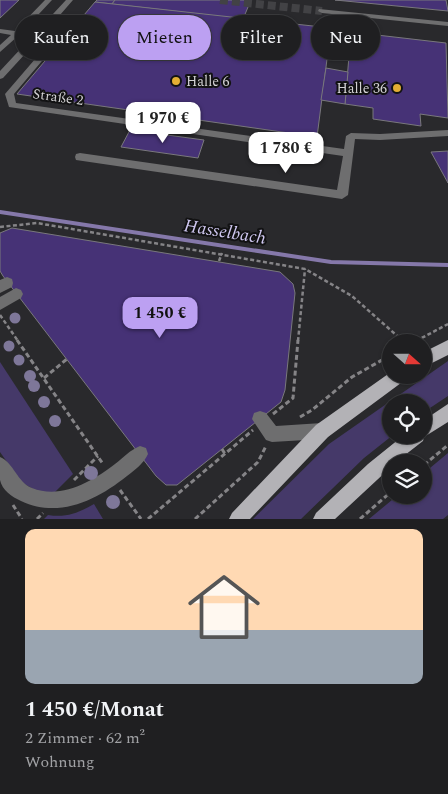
<!DOCTYPE html>
<html lang="de">
<meta charset="utf-8">
<style>
body{margin:0;font-family:Spectral,serif;background:#27272a;color:#f1f3f6;height:100vh;display:flex;flex-direction:column;font-size:19px;white-space:nowrap}
*{box-sizing:border-box;margin:0}
p{font-size:16px;color:#a1a2a5}
.icon{flex:none;width:28px;height:28px;fill:none;stroke:currentColor;stroke-width:2;stroke-linecap:round;stroke-linejoin:round}
.map{position:relative;height:519px;overflow:hidden}
.drawer{display:flex;flex-direction:column;background:#1f1f21;flex:1}
.drawer>*{flex:none}
.top-card{position:absolute;left:15px;top:15px;width:419px;height:45px;display:flex;gap:10px}
.needle{width:32px;rotate:111deg}
.fabs{position:absolute;left:382px;top:334px;display:grid;gap:10px}
.fabs a{display:grid;place-items:center;width:50px;height:50px;border-radius:50%;background:#1f1f21;box-shadow:0 1px 4px #0004,0 0 0 1px #3c3d3f;font-size:25px}
.price{position:absolute;translate:-50% -42px;padding:0 11px;border-radius:10px;background:#fff;color:#222;font-size:16px;line-height:32px;filter:drop-shadow(0 1px 2px #0008)}
.price::after{content:'';position:absolute;left:50%;top:30px;width:15px;height:11px;margin-left:-8px;background:inherit;clip-path:polygon(0 0,100% 0,50% 100%)}
.price.on{background:#bca0f2;color:#111}
ul{padding:0;list-style:none}
li{display:grid;align-content:center;gap:10px;height:265px;padding:0 25px}
li+li{border-top:1px solid #3c3d3f}
li span{display:grid;place-items:center;height:155px;border-radius:10px;color:#555}
li>.icon{margin-inline-start:auto}
span .icon{width:90px;height:90px;fill:#fffc;stroke-width:1}
li b{font-size:21px}
.pill{padding:0 18px;border-radius:22px;background:#1f1f21;box-shadow:0 1px 4px #0004,0 0 0 1px #3c3d3f;font-size:18px;line-height:45px}
.pill.on{background:#bca0f2;color:#111}
.map>svg:first-child{display:block}
.green{fill:#453969}
.lines{fill:none;stroke-linecap:round;stroke-linejoin:round}
.stream{stroke:#8578aa;stroke-width:4}
.building{fill:#463276;stroke:#79787c}
.minor-tunnel{stroke:#424245;stroke-width:8;stroke-dasharray:8 4;stroke-linecap:butt}
.path-far1{stroke:#858487;stroke-width:2.5;stroke-dasharray:4 2.5;stroke-linecap:butt}
.path{stroke:#858487;stroke-width:3;stroke-dasharray:5 3;stroke-linecap:butt}
.minor{fill:#6e6e6f;fill-rule:evenodd}
.major{fill:#b3b2b6;fill-rule:evenodd}
.tree{fill:#7e7799}
.poi-dot{fill:#e3ae34;stroke:#121213;stroke-width:2}
.labels{text-anchor:middle;dominant-baseline:central;stroke-width:4;stroke-linejoin:round;paint-order:stroke}
.far-poi-label{font-size:14px;fill:#d3d2d4;stroke:#121213;text-anchor:start}
.far-street-label{font-size:14px;fill:#d3d2d4;stroke:#121213}
.water-label{font-size:18px;font-style:italic;fill:#cfc7f0;stroke:#121213}
</style>
<div class="map">
<svg width="448" height="519" viewBox="0 0 448 519">
<rect width="100%" height="100%" fill="#29292c"/>
<g class="green">
<path d="M448,361V396L424,412V402H391V435H393L364,458L301,519H253L329,444Z"/>
<path d="M0,362L73,474L49,498L21,482L0,452Z"/>
<path d="M448,453V515L443,519H369L398,495H424V473Z"/>
<path d="M94,504L103,519H44L48,515C66,518 78,513 94,504Z"/>
</g>
<g class="lines">
<path class="stream" d="M0,212L331,262L448,265"/>
</g>
<g class="building">
<path d="M0,0H19L0,18Z"/>
<path d="M97,0H115L112,4L95,2Z"/>
<path d="M115,0H251L243,19L112,4Z"/>
<path d="M335,0H446L448,11Z"/>
<path d="M95,2L331,28L317,137L17,94Z"/>
<path d="M351,32L446,43L448,118L420,114L421,126L373,119V108L345,104Z"/>
<path d="M326,68L348,72L345,104L321,100Z"/>
<path d="M130,130L204,140L198,158L121,147Z"/>
<path d="M448,151V183L431,152Z"/>
<path d="M12,228L280,272L293,284L295,293L285,390L281,402L177,485H166L156,476L3,276L0,271V233Z"/>
</g>
<g class="lines">
<path class="minor-tunnel" d="M220,0L322,11"/>
<g class="path-far1">
<path d="M0,227L37,223L305,269L352,296L403,341"/>
<path d="M219,261L222,253"/>
<path d="M0,315L18,341"/>
<path d="M298,341L305,269"/>
<path d="M416,341L448,324"/>
</g>
<g class="path">
<path d="M17,340L103,464"/>
<path d="M401,340L404,342"/>
<path d="M414,342L418,340"/>
<path d="M44,378L67,359"/>
<path d="M273,414L293,398L298,340"/>
<path d="M300,417L312,410L352,377L391,355"/>
<path d="M222,449L225,454"/>
<path d="M424,465L448,445"/>
<path d="M74,480L98,456"/>
<path d="M120,490L141,519"/>
<path d="M13,505L22,519"/>
<path d="M37,519L43,513"/>
<path d="M148,519L253,430"/>
<path d="M195,519L258,462L266,446"/>
<path d="M360,519L391,492"/>
</g>
<g class="minor">
<path d="M45,0H52L22,32L26,34L25,36H18L0,52V45L11,35L0,33V29L15,31Z"/>
<path d="M66,0H73L40,38L58,42L14,94L16,103L344,149L346,136L351,133L380,134L448,130V136L380,140L355,139L348,195L342,199L76,160L75,157L76,154L80,153L337,190L343,156L9,107L5,94L48,44L36,42L3,78L0,79V71Z"/>
<path d="M319,9L448,22V26L322,13L318,11Z"/>
<path d="M7,277L12,279L13,283L12,287L0,293V280Z"/>
<path d="M16,288L21,290L23,294L21,298L0,310V297Z"/>
<path d="M260,411L266,413L276,426L322,423L328,425L330,431L328,437L322,439L272,442L266,440L252,419L254,413Z"/>
<path d="M140,446L146,448L148,454C144,463 135,470 127,476C97,500 59,519 21,501C12,497 2,490 0,480C0,473 0,464 0,457C14,463 17,482 32,488C61,500 93,481 115,464C123,458 130,450 140,446Z"/>
</g>
<g class="major">
<path d="M448,340V355L424,367V352Z"/>
<path d="M391,372V375H407L405,380L328,437L250,519H229L232,513L316,425Z"/>
<path d="M448,404V422L424,437L423,441L396,462H391V467L335,519H313L316,513L368,464L404,435H424V420Z"/>
</g>
</g>
<g class="tree">
<circle cx="15" cy="318" r="5.5"/>
<circle cx="9" cy="346" r="5.5"/>
<circle cx="19" cy="360" r="5.5"/>
<circle cx="30" cy="376" r="6"/>
<circle cx="34" cy="386" r="6"/>
<circle cx="44" cy="402" r="6"/>
<circle cx="55" cy="421" r="6"/>
<circle cx="91" cy="473" r="7"/>
<circle cx="113" cy="502" r="7"/>
</g>
<g class="poi-dot">
<circle cx="176" cy="81" r="5"/>
<circle cx="397" cy="88" r="5"/>
</g>
<g class="labels">
<g class="far-poi-label">
<text x="186" y="81">Halle 6</text>
<text x="387" y="88" text-anchor="end">Halle 36</text>
</g>
<g class="far-street-label">
<text transform="translate(58 97) rotate(8)">Straße 2</text>
</g>
<g class="water-label">
<text transform="translate(225 232) rotate(9)">Hasselbach</text>
</g>
</g>
</svg>
<div class="fabs">
<a><svg class="needle" viewBox="-14 -14 28 28"><path d="M0-13l5 13h-10z" fill="#e53935"/><path d="M0 13l5-13h-10z" fill="#a1a2a5"/></svg></a>
<a><svg class="icon" aria-label="locate" viewBox="0 0 24 24"><circle cx="12" cy="12" r="6"/><path d="M12 2v4M12 18v4M2 12h4M18 12h4"/></svg></a>
<a><svg class="icon" aria-label="layers" viewBox="0 0 24 24"><path d="M12 4l9 5-9 5-9-5zM3 14l9 5 9-5"/></svg></a>
</div>
<b class="price" style="left:163px;top:144px">1 970 €</b>
<b class="price" style="left:286px;top:174px">1 780 €</b>
<b class="price on" style="left:160px;top:339px">1 450 €</b>
<div class="top-card">
<a class="pill">Kaufen</a>
<a class="pill on">Mieten</a>
<a class="pill">Filter</a>
<a class="pill">Neu</a>
</div>
</div>
<section class="drawer">
<ul>
<li><span style="background:linear-gradient(#ffd9b3 65%,#9aa5b1 0)"><svg class="icon" aria-label="home" viewBox="0 0 24 24"><path d="M3 11l9-7 9 7M6 9v11h12V9"/></svg></span><div><b>1 450 €/Monat</b><p>2 Zimmer · 62 m²</p><p>Wohnung</p></div></li>
</ul>
</section>
